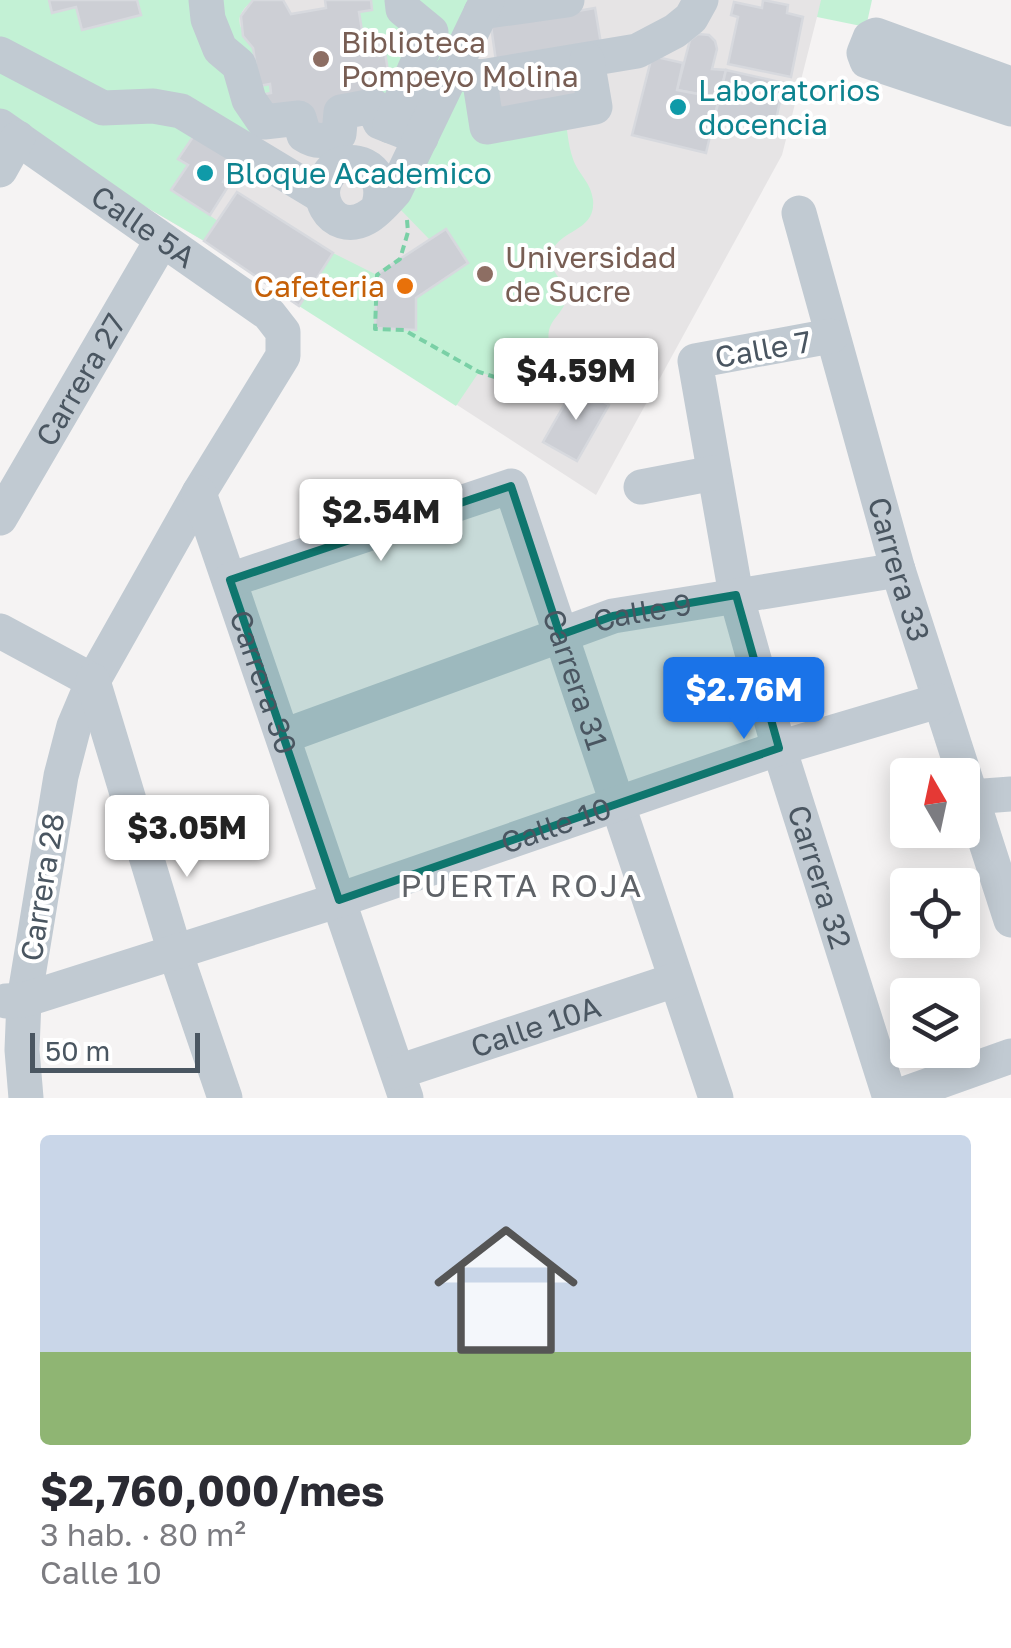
<!DOCTYPE html>
<html lang="es">
<meta charset="utf-8">
<style>
body{margin:0;font-family:"Golos Text",sans-serif;background:#f2f2f3;color:#2b2b33;height:100vh;display:flex;flex-direction:column;font-size:38px;white-space:nowrap}
*{box-sizing:border-box;margin:0}
p{font-size:32px;color:#7c7c81}
.icon{flex:none;width:55px;height:55px;fill:none;stroke:currentColor;stroke-width:2;stroke-linecap:round;stroke-linejoin:round}
.map{position:relative;height:1098px;overflow:hidden}
.drawer{display:flex;flex-direction:column;background:#fff;flex:1}
.drawer>*{flex:none}
.needle{width:65px;rotate:351deg}
.tools{position:absolute;left:890px;top:758px;display:grid;gap:20px}
.tools a{display:grid;place-items:center;width:90px;height:90px;border-radius:10px;background:#fff;box-shadow:0 5px 25px #0003;font-size:50px}
.scale{position:absolute;left:30px;bottom:25px;width:170px;box-sizing:border-box;padding-left:10px;border:5px solid #4a5661;border-top:0;font-size:28px;line-height:35px;white-space:nowrap;color:#4a5661;-webkit-text-stroke:8px #fff;paint-order:stroke}
.price{position:absolute;translate:-50% -85px;padding:0 22px;border-radius:10px;background:#fff;color:#222;font-size:32px;line-height:65px;filter:drop-shadow(0 2px 5px #0008)}
.price::after{content:'';position:absolute;left:50%;top:60px;width:30px;height:22px;margin-left:-15px;background:inherit;clip-path:polygon(0 0,100% 0,50% 100%)}
.price.selected{background:#1a73e8;color:#fff}
ul{padding:0;list-style:none}
li{display:grid;align-content:center;gap:20px;height:530px;padding:0 40px}
li+li{border-top:2px solid #e1e1e2}
li span{display:grid;place-items:center;height:310px;border-radius:10px;color:#555}
li>.icon{margin-inline-start:auto}
span .icon{width:180px;height:180px;fill:#fffc;stroke-width:1}
li b{font-size:42px}
.map>svg:first-child{display:block}
.education{fill:#e6e4e5}
.green{fill:#c3f1d5}
.building{fill:#cdcfd5;stroke:#d7d9de;stroke-width:2.5}
.lines{fill:none;stroke-linecap:round;stroke-linejoin:round}
.path{stroke:#7ad0a6;stroke-width:4;stroke-dasharray:8 5;stroke-linecap:butt}
.minor{stroke:#c1cad2;stroke-width:35}
.marked{fill:#0f766e;fill-opacity:0.2;stroke:#0f766e;stroke-width:8;stroke-linejoin:round}
.education-dot{fill:#8d6e63;stroke:#fff;stroke-width:4}
.culture-dot{fill:#0f9aa8;stroke:#fff;stroke-width:4}
.food-dot{fill:#e8710a;stroke:#fff;stroke-width:4}
.labels{text-anchor:middle;dominant-baseline:central;stroke-width:8;stroke-linejoin:round;paint-order:stroke}
.education-label{font-size:30px;fill:#785e54;stroke:#fff;text-anchor:start}
.culture-label{font-size:30px;fill:#0d838f;stroke:#fff;text-anchor:start}
.street-label{font-size:30px;fill:#4a5661;stroke:#fff}
.food-label{font-size:30px;fill:#c56008;stroke:#fff;text-anchor:end}
.neighbourhood-label{font-size:32px;letter-spacing:2.5px;fill:#5f6368;stroke:#fff}
</style>
<div class="map">
<svg width="1011" height="1098" viewBox="0 0 1011 1098">
<rect width="100%" height="100%" fill="#f5f3f3"/>
<path class="education" d="M0,0H872L817,17L782,155L596,495L204,241L107,184Z"/>
<g class="green">
<path d="M0,0H49L53,12L76,7L82,30L141,15L137,0H253C226,23 246,30 254,51C258,61 258,75 259,86L270,84L271,93L247,151L202,123L179,158L188,165L171,190L218,221L204,241L107,184L0,110Z"/>
<path d="M371,0H486L446,85L565,113C567,128 568,145 573,159C578,174 591,182 593,200C596,231 561,229 552,251C545,270 563,276 566,293C568,308 555,315 550,327C546,338 551,347 550,358C546,395 500,379 479,372L456,406L299,306L333,253L377,275L375,328L416,330V298L467,264L445,230L430,240L398,207L421,138L373,106L368,74L383,40L364,43L359,12L372,10Z"/>
<path d="M821,0H872L866,27L817,17Z"/>
</g>
<g class="building">
<path d="M49,0H137L141,15L82,30L76,7L52,13Z"/>
<path d="M283,0L291,14L326,8L325,0H371L372,10L359,12L364,43L383,40L388,71L368,74L373,106L342,128L264,122L260,95L271,93L270,84L259,86L253,48L243,36L241,16L253,0Z"/>
<path d="M763,0L788,5L787,13L803,17L791,77L728,64L738,17L731,15L734,2L762,8Z"/>
<path d="M595,8L602,50L497,68L491,26Z"/>
<path d="M698,34L709,35L715,41L717,49L712,69L726,70L719,98L677,90L690,40Z"/>
<path d="M652,56L683,63L677,90L719,98L706,153L632,135Z"/>
<path d="M588,69L595,107L487,127L481,89Z"/>
<path d="M726,70L784,83L774,129L715,116Z"/>
<path d="M197,131L238,157L223,182L229,185L210,215L171,190L188,165L178,159Z"/>
<path d="M237,192L333,253L299,306L204,241Z"/>
<path d="M446,229L468,263L416,298V330L375,328L377,274Z"/>
<path d="M575,386L609,405L577,461L543,442Z"/>
</g>
<g class="lines">
<path class="path" d="M407,220L408,232L400,259L377,275L375,329L404,330L479,372L504,380L525,383L545,371L554,370L574,381"/>
<g class="minor">
<path d="M206,0L208,19L220,49L239,65L249,100L264,122L299,118L304,135C316,143 328,142 339,134L341,112L373,106L380,122L421,138"/>
<path d="M481,12L567,0"/>
<path d="M0,54L103,108L153,106L181,111L322,196"/>
<path d="M451,72L481,77L637,51L675,31L691,18L701,0"/>
<path d="M1011,84L876,35L870,38L864,53L867,61L1011,109"/>
<path d="M481,89L487,127L595,107L587,60"/>
<path id="s1" d="M0,126L269,314L283,332V356L199,493L93,681L74,726L61,776L24,1000L22,1050L26,1098"/>
<path d="M390,126L431,32L403,9L402,0"/>
<path d="M0,170L18,138"/>
<path d="M379,205C387,177 366,155 338,165C304,190 332,237 366,218C377,212 387,200 395,191L487,0"/>
<path id="s2" d="M799,213L898,570L1011,920"/>
<path id="s3" d="M831,336L695,361L736,595L779,748L890,1098"/>
<path d="M641,487L714,473"/>
<path id="s4" d="M199,493L406,1098"/>
<path id="s5" d="M0,518L162,240"/>
<path id="s6" d="M230,580L511,486L716,1098"/>
<path d="M0,631L93,681"/>
<path d="M93,681L175,952L225,1098"/>
<path id="s7" d="M284,736L613,616L898,570"/>
<path d="M971,797L1011,794"/>
<path id="s8" d="M6,1001L24,1000L339,900L779,748L938,701"/>
<path id="s9" d="M398,1072L675,980"/>
<path d="M893,1098L1011,1056"/>
</g>
</g>
<path class="marked" d="M511,486L560,635L613,616L736,595L779,748L339,900L230,580Z"/>
<g class="education-dot">
<circle cx="321" cy="59" r="10"/>
<circle cx="485" cy="274" r="10"/>
</g>
<g class="culture-dot">
<circle cx="678" cy="107" r="10"/>
<circle cx="205" cy="173" r="10"/>
</g>
<circle class="food-dot" cx="405" cy="286" r="10"/>
<g class="labels">
<g class="education-label">
<text x="341" y="42">Biblioteca<tspan x="341" dy="34">Pompeyo Molina</tspan></text>
<text x="505" y="257">Universidad<tspan x="505" dy="34">de Sucre</tspan></text>
</g>
<g class="culture-label">
<text x="698" y="90">Laboratorios<tspan x="698" dy="34">docencia</tspan></text>
<text x="225" y="173">Bloque Academico</text>
</g>
<g class="street-label">
<text stroke="none"><textPath href="#s1" startOffset="175">Calle 5A</textPath></text>
<text transform="translate(763 349) rotate(-10)">Calle 7</text>
<text stroke="none"><textPath href="#s5" startOffset="160">Carrera 27</textPath></text>
<text stroke="none"><textPath href="#s2" startOffset="370">Carrera 33</textPath></text>
<text stroke="none"><textPath href="#s7" startOffset="380">Calle 9</textPath></text>
<text stroke="none"><textPath href="#s6" startOffset="500">Carrera 31</textPath></text>
<text stroke="none"><textPath href="#s4" startOffset="200">Carrera 30</textPath></text>
<text stroke="none"><textPath href="#s8" startOffset="578">Calle 10</textPath></text>
<text stroke="none"><textPath href="#s3" startOffset="670">Carrera 32</textPath></text>
<text transform="translate(42 887) rotate(-81)">Carrera 28</text>
<text stroke="none"><textPath href="#s9" startOffset="145">Calle 10A</textPath></text>
</g>
<g class="food-label">
<text x="385" y="286">Cafeteria</text>
</g>
<g class="neighbourhood-label">
<text x="522" y="885">PUERTA ROJA</text>
</g>
</g>
</svg>
<div class="tools">
<a><svg class="needle" viewBox="-14 -14 28 28"><path d="M0-13l5 13h-10z" fill="#e53935"/><path d="M0 13l5-13h-10z" fill="#7c7c81"/></svg></a>
<a><svg class="icon" aria-label="locate" viewBox="0 0 24 24"><circle cx="12" cy="12" r="6"/><path d="M12 2v4M12 18v4M2 12h4M18 12h4"/></svg></a>
<a><svg class="icon" aria-label="layers" viewBox="0 0 24 24"><path d="M12 4l9 5-9 5-9-5zM3 14l9 5 9-5"/></svg></a>
</div>
<div class="scale">50 m</div>
<b class="price" style="left:576px;top:423px">$4.59M</b>
<b class="price" style="left:381px;top:564px">$2.54M</b>
<b class="price selected" style="left:744px;top:742px">$2.76M</b>
<b class="price" style="left:187px;top:880px">$3.05M</b>
</div>
<section class="drawer">
<ul>
<li><span style="background:linear-gradient(#c9d6e8 70%,#8fb573 0)"><svg class="icon" aria-label="home" viewBox="0 0 24 24"><path d="M3 11l9-7 9 7M6 9v11h12V9"/></svg></span><div><b>$2,760,000/mes</b><p>3 hab. · 80 m²</p><p>Calle 10</p></div></li>
</ul>
</section>
